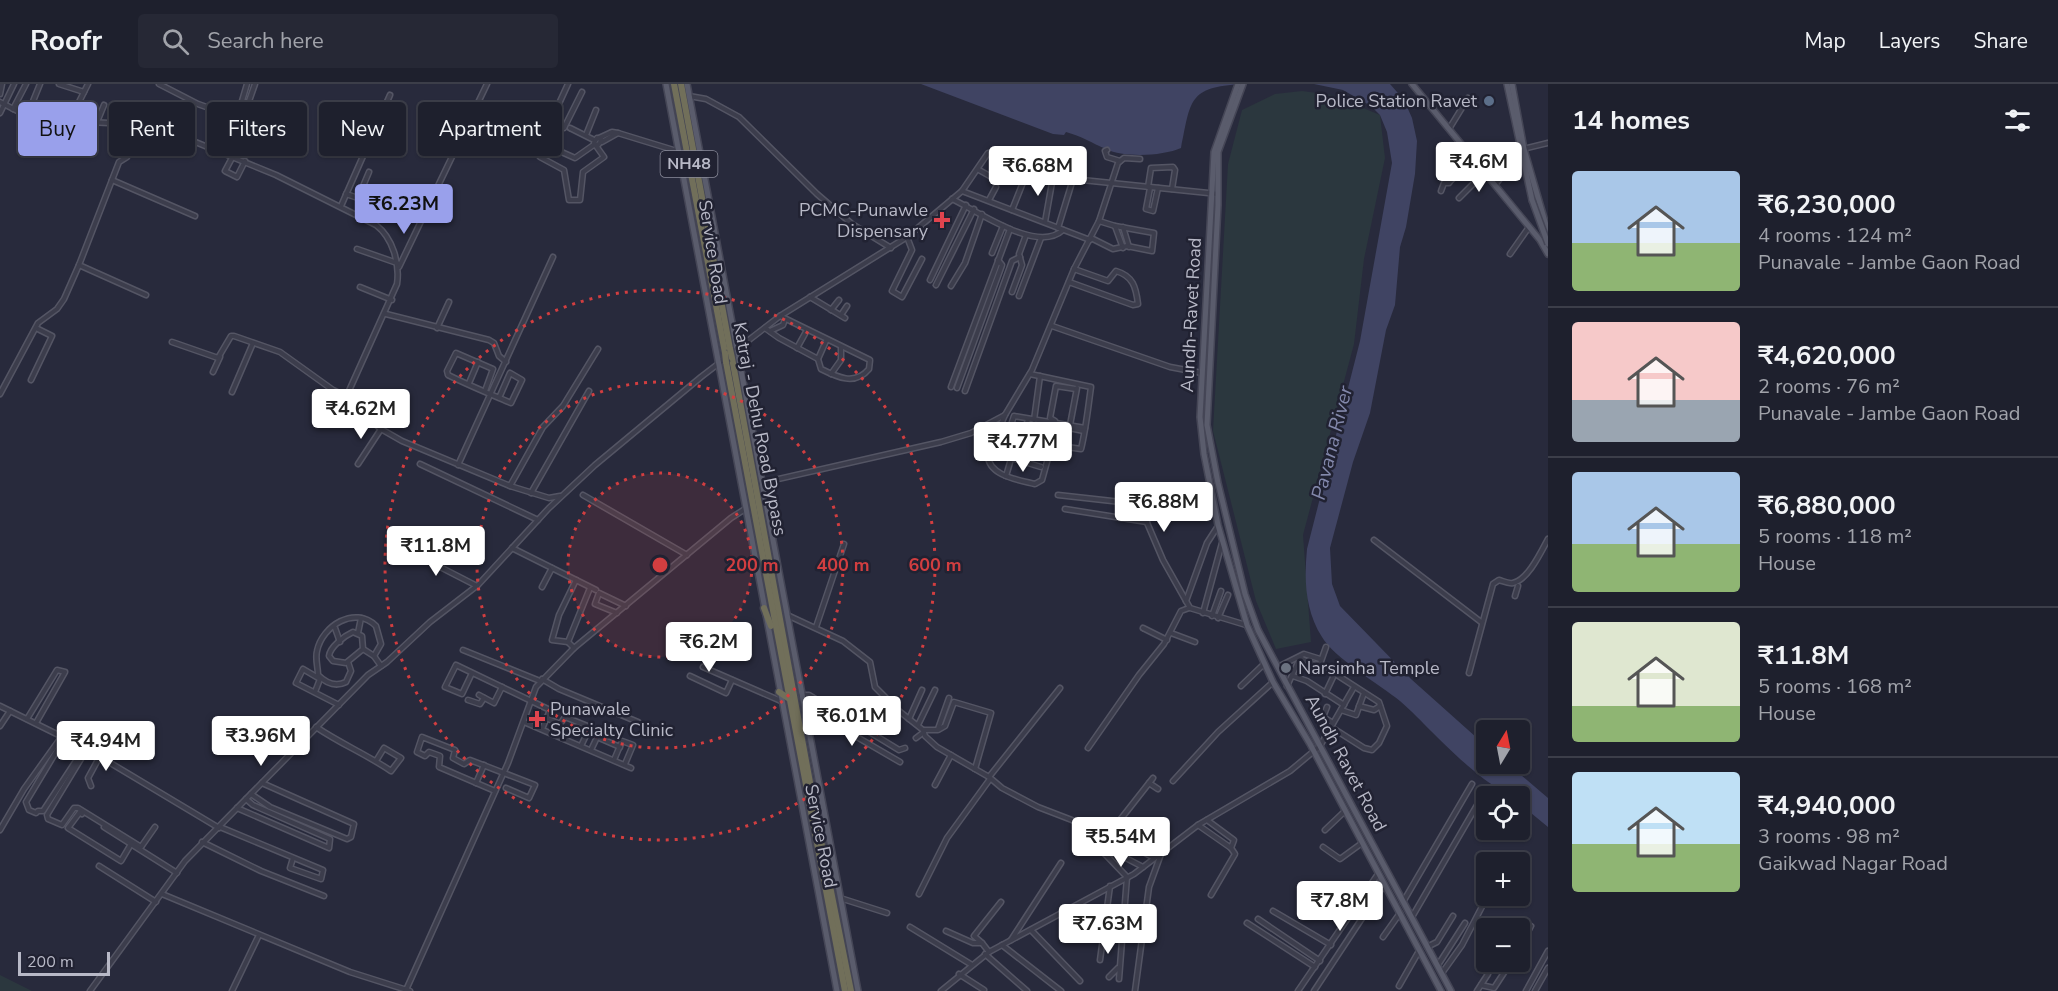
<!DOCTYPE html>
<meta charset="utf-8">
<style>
body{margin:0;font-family:"Nunito Sans",sans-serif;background:#262835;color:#f1f3f6;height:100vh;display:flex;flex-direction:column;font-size:22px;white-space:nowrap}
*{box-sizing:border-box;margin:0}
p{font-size:20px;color:#a1a3aa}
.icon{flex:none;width:33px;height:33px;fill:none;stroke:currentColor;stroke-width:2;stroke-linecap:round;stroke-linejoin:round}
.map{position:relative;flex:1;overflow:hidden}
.panel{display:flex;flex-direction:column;background:#1e202d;width:510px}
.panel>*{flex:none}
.banner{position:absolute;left:18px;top:18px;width:570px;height:54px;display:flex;gap:12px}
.needle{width:39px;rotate:10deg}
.controls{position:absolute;left:1476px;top:636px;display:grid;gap:12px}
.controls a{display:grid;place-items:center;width:54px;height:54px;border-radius:6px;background:#1e202d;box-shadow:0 2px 4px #0004,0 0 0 2px #3c3e49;font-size:30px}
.scale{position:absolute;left:18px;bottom:15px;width:92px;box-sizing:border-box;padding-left:6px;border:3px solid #b8b9c7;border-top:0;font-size:16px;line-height:21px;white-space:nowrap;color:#b8b9c7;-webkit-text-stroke:4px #212232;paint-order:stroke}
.price{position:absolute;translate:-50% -51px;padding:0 14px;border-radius:6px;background:#fff;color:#222;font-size:20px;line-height:39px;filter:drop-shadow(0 2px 3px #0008)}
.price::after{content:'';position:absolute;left:50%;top:36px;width:18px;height:14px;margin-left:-9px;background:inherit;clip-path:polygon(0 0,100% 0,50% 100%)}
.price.current{background:#99a0eb;color:#111}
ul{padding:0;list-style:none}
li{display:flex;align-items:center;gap:18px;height:150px;padding:0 24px}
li+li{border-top:2px solid #3c3e49}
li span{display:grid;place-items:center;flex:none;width:168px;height:120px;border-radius:6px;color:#555}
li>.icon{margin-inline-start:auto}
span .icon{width:72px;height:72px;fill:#fffc;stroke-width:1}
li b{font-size:26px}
h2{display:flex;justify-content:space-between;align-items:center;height:72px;padding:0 24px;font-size:26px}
.pill{padding:0 21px;border-radius:6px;background:#1e202d;box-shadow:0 2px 4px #0004,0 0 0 2px #3c3e49;font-size:21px;line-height:54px}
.pill.current{background:#99a0eb;color:#111}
header{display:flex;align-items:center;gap:36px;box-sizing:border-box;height:84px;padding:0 30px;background:#1e202d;border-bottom:2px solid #3c3e49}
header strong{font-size:28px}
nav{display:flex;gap:33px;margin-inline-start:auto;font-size:21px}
.search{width:420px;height:54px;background:#262835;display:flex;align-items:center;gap:15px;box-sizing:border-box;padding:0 21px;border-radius:6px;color:#a1a3aa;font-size:22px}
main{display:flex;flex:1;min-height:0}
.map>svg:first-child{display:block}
.green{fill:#2b373e}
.water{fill:#404463}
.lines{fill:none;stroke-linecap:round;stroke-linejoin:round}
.minor-casing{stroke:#545564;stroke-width:7}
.major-casing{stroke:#454656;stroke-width:8}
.highway-casing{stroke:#444554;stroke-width:9}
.minor{stroke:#3c3d4c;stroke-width:4}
.major{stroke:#5a5c6c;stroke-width:5}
.highway{stroke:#716f5a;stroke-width:6}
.major-bridge-casing{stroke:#454656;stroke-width:8;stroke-linecap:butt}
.highway-bridge-casing{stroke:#444554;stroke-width:9;stroke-linecap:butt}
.major-bridge{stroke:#5a5c6c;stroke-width:5}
.highway-bridge{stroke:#716f5a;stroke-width:6}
.ring{fill:none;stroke:#d23e40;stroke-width:3;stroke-dasharray:3 6}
.service-dot{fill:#5c6f8a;stroke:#212232;stroke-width:2}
.health-dot{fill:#e0444e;stroke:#212232;stroke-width:2}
.worship-dot{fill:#6b7280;stroke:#212232;stroke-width:2}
.labels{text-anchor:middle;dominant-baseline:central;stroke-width:5;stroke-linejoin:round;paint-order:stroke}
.shield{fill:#212232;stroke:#8b8c9a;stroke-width:1.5}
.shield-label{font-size:16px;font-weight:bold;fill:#b8b9c7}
.poi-label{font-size:18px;fill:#b8b9c7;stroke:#212232;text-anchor:end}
.street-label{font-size:18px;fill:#b8b9c7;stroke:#212232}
.water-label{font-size:20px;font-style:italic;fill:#8388ab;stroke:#212232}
.centre{fill:#d23e40;stroke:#212232;stroke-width:3}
.ring-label{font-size:18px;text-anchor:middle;font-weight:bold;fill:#d23e40;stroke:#212232;stroke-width:5;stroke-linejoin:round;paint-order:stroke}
</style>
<header>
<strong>Roofr</strong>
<div class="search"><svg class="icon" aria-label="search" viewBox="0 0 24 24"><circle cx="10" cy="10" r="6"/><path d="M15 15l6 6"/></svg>Search here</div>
<nav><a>Map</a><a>Layers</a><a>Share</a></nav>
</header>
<main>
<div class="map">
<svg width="1548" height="907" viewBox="0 0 1548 907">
<rect width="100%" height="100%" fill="#282a3c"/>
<g class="green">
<path d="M1302,7L1332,11L1380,31L1385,74L1364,175L1354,260L1303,451L1311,558L1276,565L1256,517L1213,347L1228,80L1242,26L1275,10Z"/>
<path d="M0,891L32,907H0Z"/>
</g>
<g class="water">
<path d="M921,0H1242C1188,3 1191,16 1181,64C1163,72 1124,74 1106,65C1092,59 1081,52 1066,48L1064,51L1053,50Z"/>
<path d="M1314,0H1390L1404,16L1412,34L1417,57L1415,90L1406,143L1400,163L1395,221L1386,246L1370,329L1353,378L1330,464L1332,500L1340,522L1411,595L1486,662V680H1508L1548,714V743L1520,720V712C1488,712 1425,638 1400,617C1380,601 1333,573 1322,553C1305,526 1304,496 1307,465L1360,257L1392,79L1387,48L1380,31L1371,22L1343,6Z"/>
</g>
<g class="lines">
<g class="minor-casing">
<g id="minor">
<path d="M59,0L84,8"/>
<path d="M159,0L198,20L237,34L224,70"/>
<path d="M568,0L551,37L552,40L564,44L582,8"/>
<path d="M0,10L2,0"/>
<path d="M689,12L706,15L739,33L817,110L852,140L891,164"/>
<path d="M0,18L27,32L43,36L131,40L166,46L276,91L376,141C393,154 400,180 397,200L348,309L349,318L381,345L402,357L510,402L549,414L560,412"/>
<path d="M13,25L26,0"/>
<path d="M0,29L14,0"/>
<path d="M27,32L40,0"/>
<path d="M237,34L247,0"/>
<path d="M69,38L88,0"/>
<path d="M97,38L104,21"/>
<path d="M122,39L126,26L154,37V43"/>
<path d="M144,41L127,73L119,78L79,181L146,211"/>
<path d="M570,44L594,56"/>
<path d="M1449,45L1468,14"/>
<path d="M618,49L680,68"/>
<path d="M586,51L596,26"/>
<path d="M114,52L119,39"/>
<path d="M599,54L612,48L618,49L602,58"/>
<path d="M595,60L575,74L548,62L540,73L564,86L569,116H580L583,88L604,73L594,59L597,54L602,56L598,61"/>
<path d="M1523,65L1548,59"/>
<path d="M1107,66L1105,67L1107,73L1120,77"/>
<path d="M230,71L255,0"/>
<path d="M233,72L225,87L237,93L245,77"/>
<path d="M979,86L997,96L1003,74"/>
<path d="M1489,94L1506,75L1508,79L1506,87L1495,101"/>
<path d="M112,96L195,132"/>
<path d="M1148,103L1151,84L1173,83L1175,86L1172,105"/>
<path d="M1150,104L1146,125L1153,127L1158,104"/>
<path d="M962,107L1090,156"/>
<path d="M1441,107L1444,99H1449C1456,88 1468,90 1474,76"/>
<path d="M346,110L358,114L369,88"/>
<path d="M1459,114L1484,89"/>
<path d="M952,115C978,127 1037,170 1063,146"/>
<path d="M989,116L996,103"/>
<path d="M341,122L390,11"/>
<path d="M1012,126L1028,86"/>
<path d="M1099,137L1115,142L1123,164"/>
<path d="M1045,138L1053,93"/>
<path d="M1123,143L1129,163"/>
<path d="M1058,144L1073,95"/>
<path d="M907,153L912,166L892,207L902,213L922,175"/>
<path d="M1091,154L1113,165L1127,162L1152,167L1154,149L1115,142"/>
<path d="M357,165L397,179"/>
<path d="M992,169L1003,142"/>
<path d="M1510,170L1529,143"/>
<path d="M399,183L487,0"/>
<path d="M930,196L966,121"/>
<path d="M1069,198L1133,221L1138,220C1136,203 1133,192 1116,187L1108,197L1074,185"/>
<path d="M936,201L974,125"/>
<path d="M951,202L965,179L982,130"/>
<path d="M360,203L392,216"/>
<path d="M1012,208L1022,181L1019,170L1026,151"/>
<path d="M1019,212L1041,154"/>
<path d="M810,213L845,234"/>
<path d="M831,226L839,216"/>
<path d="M386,230L489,256L494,259L499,272L506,278"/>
<path d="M841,231L847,222"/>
<path d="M780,232L870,276L869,285C855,302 837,293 821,285L818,275L826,257"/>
<path d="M1052,242L1170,283L1202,289"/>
<path d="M437,244L449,218"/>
<path d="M765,244L779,254L818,275"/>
<path d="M770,247L783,241L785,235"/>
<path d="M172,258L218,274L231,252H234L280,268L333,306L347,313"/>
<path d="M797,264L807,246"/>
<path d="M213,288L220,273"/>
<path d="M831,290L841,276V263"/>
<path d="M1030,290L1091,303C1088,324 1086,345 1081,365L1067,363L1069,344L1084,347"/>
<path d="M31,296L52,252L36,244"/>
<path d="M469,299L478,278"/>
<path d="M951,303L1010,145"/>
<path d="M957,304L1002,181L998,176"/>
<path d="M485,307L493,285L456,269L447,287L448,291C468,301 490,310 511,319L522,296L510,289L499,314"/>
<path d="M965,307L1012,177L1020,173"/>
<path d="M232,308L253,259"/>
<path d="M0,310L38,239L57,225L64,215L79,181"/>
<path d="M1034,336L1040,292"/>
<path d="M1055,337L1050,334L1056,302L1076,305"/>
<path d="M1070,341L1077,304"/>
<path d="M1009,347L1014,332L1085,344"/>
<path d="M1023,356L1028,335"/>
<path d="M1066,362L1050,367L1042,396L1035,400C1019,396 988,392 988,371L1005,331L1032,286L1074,185L1099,137L1118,79L1124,74L1140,75"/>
<path d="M989,367L1041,383"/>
<path d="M358,380L381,345"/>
<path d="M420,380L538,436"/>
<path d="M458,381L553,173"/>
<path d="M1006,392L1011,375"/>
<path d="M761,399L941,358L971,349L1005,331"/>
<path d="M510,402L543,343L563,322L598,265"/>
<path d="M531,409L589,307"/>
<path d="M583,411L687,471"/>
<path d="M1058,411L1139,420L1163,476L1190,524L1246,541"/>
<path d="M1065,425L1147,438"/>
<path d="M1374,456L1481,538"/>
<path d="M512,464L596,506"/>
<path d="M405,465L477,502"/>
<path d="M542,503L552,484"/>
<path d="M1515,512L1518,502"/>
<path d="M1186,517L1207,459L1218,442"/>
<path d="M617,529L595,520L599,509L626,522"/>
<path d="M1203,529L1222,459"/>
<path d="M787,531L843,557L870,578L875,603L899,627L923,646L925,652L937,663L989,693L1002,704L1038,723L1116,753L1154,774"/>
<path d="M1212,532L1221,507"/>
<path d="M1218,534L1228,511"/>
<path d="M816,543L844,460"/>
<path d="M335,544L340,558"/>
<path d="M1143,544L1167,556"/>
<path d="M353,548L362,552L363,565L346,579L333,577L329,572C330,563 344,552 353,548Z"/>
<path d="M358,549L361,534"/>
<path d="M1171,549L1195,558"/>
<path d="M568,558L552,556L559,531L576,496"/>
<path d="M1326,563L1320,580L1379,618L1387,642L1379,659L1372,666L1364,664L1331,643"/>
<path d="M574,564L568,558L590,504"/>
<path d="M363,565L374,572L381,582"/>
<path d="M463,566L540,597"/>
<path d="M1300,574L1315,581L1320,580"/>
<path d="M348,578L351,587L346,598C336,603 326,599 318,591C318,583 315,575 317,567C322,542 355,521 376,542L381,560L374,572"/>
<path d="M703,583L781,617"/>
<path d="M1278,583L1304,570L1320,575"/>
<path d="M472,589L462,610L445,603L456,581L550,626L542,645"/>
<path d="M1469,589L1493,500L1499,496C1503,497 1508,500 1513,499C1528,496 1541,468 1548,455"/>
<path d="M690,592L726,609L732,596"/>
<path d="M1293,592L1307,597L1344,621"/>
<path d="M542,595L559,605L638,638"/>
<path d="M1241,602L1264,580"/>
<path d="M1287,602L1300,574"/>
<path d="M315,608L320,595L303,585L296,599L339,621"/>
<path d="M1325,610L1336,587"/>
<path d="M479,611L494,619L502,603"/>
<path d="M801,611H809L899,666L905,664"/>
<path d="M468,616L480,620L484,614"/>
<path d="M0,622L87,665L219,744"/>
<path d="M1359,622L1374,626L1380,622"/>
<path d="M1327,623L1323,633L1333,639"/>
<path d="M1341,626L1356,631L1364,609"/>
<path d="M843,633L838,642L900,678"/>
<path d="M546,634L560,640L565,633L600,647L591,666"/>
<path d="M27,635L57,586L65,588L36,639"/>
<path d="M909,635L922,606"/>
<path d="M524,638L631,684"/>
<path d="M918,641L935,606"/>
<path d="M0,642L10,627"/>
<path d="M316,643C341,660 366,670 391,687L401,674L384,664L376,677"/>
<path d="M938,645L949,614"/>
<path d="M923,646H938L945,642L954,618L991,629L975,685"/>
<path d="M65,653L26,718L29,726L36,729L38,727H43L85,663"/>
<path d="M597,653L620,663"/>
<path d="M916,654L924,648"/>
<path d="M73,657L82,641"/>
<path d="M581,662L590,643"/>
<path d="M1088,664L1139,591L1164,560L1181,527L1189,524"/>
<path d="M87,665L47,731L48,735L62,741L74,724H78L141,763L155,743"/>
<path d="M614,676L622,657L633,661L625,680"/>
<path d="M989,693L1060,604"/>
<path d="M1173,697L1218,648L1273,598"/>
<path d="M476,699L484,681"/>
<path d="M1149,699L1158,705"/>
<path d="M935,701L951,671"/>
<path d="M91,702L88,694L100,672"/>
<path d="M495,707L439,683L440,672L429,668L425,672L417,668L422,653L455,666L453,674L464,680L470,676L535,701L529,714L506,704"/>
<path d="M251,710L270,723L347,755L351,753L354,740L262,699"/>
<path d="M237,724L329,764L330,755L253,721L246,715"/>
<path d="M82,730L80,728L68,744L121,777L131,760"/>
<path d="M1207,736L1234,756L1231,764"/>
<path d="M1198,741L1231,764L1235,770L1211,811"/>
<path d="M104,743L177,789"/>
<path d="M220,743L323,786L321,795L290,784L293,774"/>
<path d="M0,746L24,705L62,652"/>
<path d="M1325,746L1345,727"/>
<path d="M1109,750L1153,694"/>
<path d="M202,758L261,787L324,812"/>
<path d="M1089,763L1104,769L1127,793L1119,895"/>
<path d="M1323,763L1340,775L1362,759"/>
<path d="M1104,769L1118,770L1143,783"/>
<path d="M99,782L156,818"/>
<path d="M1336,802L1360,817"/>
<path d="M162,810L350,888L410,907"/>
<path d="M919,810L947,754L990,695"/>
<path d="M840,814L887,829"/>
<path d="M1403,818L1472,700"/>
<path d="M1273,827L1331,861"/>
<path d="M1412,833L1480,716"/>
<path d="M1258,835L1320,877"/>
<path d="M1247,839L1315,883"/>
<path d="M910,843L972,881"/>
<path d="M1031,846L1080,897"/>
<path d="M946,847L973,859H982L989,868"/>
<path d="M1122,848L1141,851"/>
<path d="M1383,853L1400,829"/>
<path d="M1011,856L1061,779"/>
<path d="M982,859L974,852L1001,818"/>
<path d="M1002,861L1061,907"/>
<path d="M1427,863L1437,858L1453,832"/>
<path d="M1520,863L1531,842"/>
<path d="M985,870L1027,907"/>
<path d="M1100,876L1110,802"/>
<path d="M1438,881L1465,839"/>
<path d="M1442,889L1462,861L1487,813"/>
<path d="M959,890L984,906"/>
<path d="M1109,893L1118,884"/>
<path d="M1481,901L1494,904L1511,878"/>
<path d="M1399,902L1419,867"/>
<path d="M406,906L508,679L536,603L574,564L731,434L745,425"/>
<path d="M90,907L185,777L368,591L387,578L430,538L478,501L549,424L595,381L701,293L780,232L907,153L962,107L988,69H992L1031,87L1053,93L1218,110"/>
<path d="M232,907L259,851"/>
<path d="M941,907L989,868L1134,790L1198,741L1290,687L1320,662L1354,603"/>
<path d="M1135,907L1149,803L1161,770"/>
<path d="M1298,907L1378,790"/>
<path d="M1314,907L1384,801"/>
<path d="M1477,907L1488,890"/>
<path d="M1526,907L1548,867"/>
<path d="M1535,907L1548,884"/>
</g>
</g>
<g class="major-casing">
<g id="major">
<path d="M666,0L837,907"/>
<path d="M687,0L858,907"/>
<path d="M1238,0L1214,68L1200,333L1204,370L1218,441L1247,541L1273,598L1310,660L1441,907"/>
<path d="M1243,0L1218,68V121L1207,341L1218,399L1245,510L1258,546L1451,907"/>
<path d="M1412,0L1540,156L1548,170"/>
<path d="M1507,0L1532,116"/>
<path d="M1512,0L1524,65L1548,148"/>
</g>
</g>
<g class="highway-casing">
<g id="highway">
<path d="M674,0L725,269"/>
<path d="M681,0L730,265"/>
<path d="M732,274L818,742L851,907"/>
<path d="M726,278L845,907"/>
<path d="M764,524L771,542"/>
<path d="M779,608L788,614"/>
</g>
</g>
<use href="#minor" class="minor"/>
<use href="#major" class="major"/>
<use href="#highway" class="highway"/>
<g class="major-bridge-casing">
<path id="major-bridge" d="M1532,116L1548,160"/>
</g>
<g class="highway-bridge-casing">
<g id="highway-bridge">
<path d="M730,265L732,274"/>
<path d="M725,269L726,278"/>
</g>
</g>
<use href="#major-bridge" class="major-bridge"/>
<use href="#highway-bridge" class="highway-bridge"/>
</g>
<circle cx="660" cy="481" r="92" fill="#d23e40" fill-opacity=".12"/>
<g class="ring">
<circle cx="660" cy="481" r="92"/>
<circle cx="660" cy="481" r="183"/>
<circle cx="660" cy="481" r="275"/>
</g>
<circle class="service-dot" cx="1489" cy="17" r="6"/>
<g class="health-dot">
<path d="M939 127h6v6h6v6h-6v6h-6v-6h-6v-6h6z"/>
<path d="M534 626h6v6h6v6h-6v6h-6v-6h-6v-6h6z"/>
</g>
<circle class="worship-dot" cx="1286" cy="584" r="6"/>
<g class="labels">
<rect class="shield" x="660.5" y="67" width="57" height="26" rx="4.5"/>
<g class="shield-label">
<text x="689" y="80">NH48</text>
</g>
<g class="poi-label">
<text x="1477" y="17">Police Station Ravet</text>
<text x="928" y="126">PCMC-Punawle<tspan x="928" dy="21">Dispensary</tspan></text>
<text x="1298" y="584" text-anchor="start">Narsimha Temple</text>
<text x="550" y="625" text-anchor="start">Punawale<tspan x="550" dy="21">Specialty Clinic</tspan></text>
</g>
<g class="street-label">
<text transform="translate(713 168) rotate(81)">Service Road</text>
<text transform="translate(1191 231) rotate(-87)">Aundh-Ravet Road</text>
<text transform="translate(760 345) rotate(79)">Katraj - Dehu Road Bypass</text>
<text transform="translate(1346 679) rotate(62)">Aundh Ravet Road</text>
<text transform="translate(821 752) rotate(79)">Service Road</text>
</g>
<g class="water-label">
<text transform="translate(1332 359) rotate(-76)">Pavana River</text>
</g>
</g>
<circle cx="660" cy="481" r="9" class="centre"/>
<g class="ring-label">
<text x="752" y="487">200 m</text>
<text x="843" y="487">400 m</text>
<text x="935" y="487">600 m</text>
</g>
</svg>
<div class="controls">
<a><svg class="needle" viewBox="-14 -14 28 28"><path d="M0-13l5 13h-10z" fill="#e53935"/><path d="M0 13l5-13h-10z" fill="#a1a3aa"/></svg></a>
<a><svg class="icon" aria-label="locate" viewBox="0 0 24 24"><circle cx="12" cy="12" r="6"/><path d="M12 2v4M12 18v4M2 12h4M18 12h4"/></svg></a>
<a>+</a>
<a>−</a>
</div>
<div class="scale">200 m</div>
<b class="price" style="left:1479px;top:109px">₹4.6M</b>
<b class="price" style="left:1038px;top:113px">₹6.68M</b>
<b class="price current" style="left:404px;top:151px">₹6.23M</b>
<b class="price" style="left:361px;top:356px">₹4.62M</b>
<b class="price" style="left:1023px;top:389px">₹4.77M</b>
<b class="price" style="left:1164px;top:449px">₹6.88M</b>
<b class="price" style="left:436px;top:493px">₹11.8M</b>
<b class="price" style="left:709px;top:589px">₹6.2M</b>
<b class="price" style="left:852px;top:663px">₹6.01M</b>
<b class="price" style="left:261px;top:683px">₹3.96M</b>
<b class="price" style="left:106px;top:688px">₹4.94M</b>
<b class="price" style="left:1121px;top:784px">₹5.54M</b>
<b class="price" style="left:1340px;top:848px">₹7.8M</b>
<b class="price" style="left:1108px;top:871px">₹7.63M</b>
<div class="banner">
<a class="pill current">Buy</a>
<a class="pill">Rent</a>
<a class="pill">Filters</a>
<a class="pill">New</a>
<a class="pill">Apartment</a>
</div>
</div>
<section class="panel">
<h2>14 homes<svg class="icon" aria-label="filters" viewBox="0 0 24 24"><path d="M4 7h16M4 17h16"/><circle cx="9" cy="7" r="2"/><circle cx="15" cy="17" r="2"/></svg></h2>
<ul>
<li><span style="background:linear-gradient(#a9c7e8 60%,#8fb573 0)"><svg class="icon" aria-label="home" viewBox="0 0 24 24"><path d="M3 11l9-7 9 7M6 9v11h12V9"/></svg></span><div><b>₹6,230,000</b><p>4 rooms · 124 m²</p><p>Punavale - Jambe Gaon Road</p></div></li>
<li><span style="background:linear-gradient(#f6c9c9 65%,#9aa5b1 0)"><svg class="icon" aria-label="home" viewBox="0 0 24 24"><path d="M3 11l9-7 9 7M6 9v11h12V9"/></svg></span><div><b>₹4,620,000</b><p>2 rooms · 76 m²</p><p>Punavale - Jambe Gaon Road</p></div></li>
<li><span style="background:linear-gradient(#a9c7e8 60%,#8fb573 0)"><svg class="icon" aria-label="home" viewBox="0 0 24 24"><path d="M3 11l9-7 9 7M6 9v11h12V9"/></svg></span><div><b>₹6,880,000</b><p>5 rooms · 118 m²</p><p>House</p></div></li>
<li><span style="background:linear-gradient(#dfe7d0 70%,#8fb573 0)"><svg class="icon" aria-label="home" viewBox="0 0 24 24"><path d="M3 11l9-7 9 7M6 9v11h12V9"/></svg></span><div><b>₹11.8M</b><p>5 rooms · 168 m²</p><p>House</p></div></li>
<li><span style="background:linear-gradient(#bfe0f5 60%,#8fb573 0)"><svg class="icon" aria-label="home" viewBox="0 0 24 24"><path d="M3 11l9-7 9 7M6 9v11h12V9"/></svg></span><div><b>₹4,940,000</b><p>3 rooms · 98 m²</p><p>Gaikwad Nagar Road</p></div></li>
</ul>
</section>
</main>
